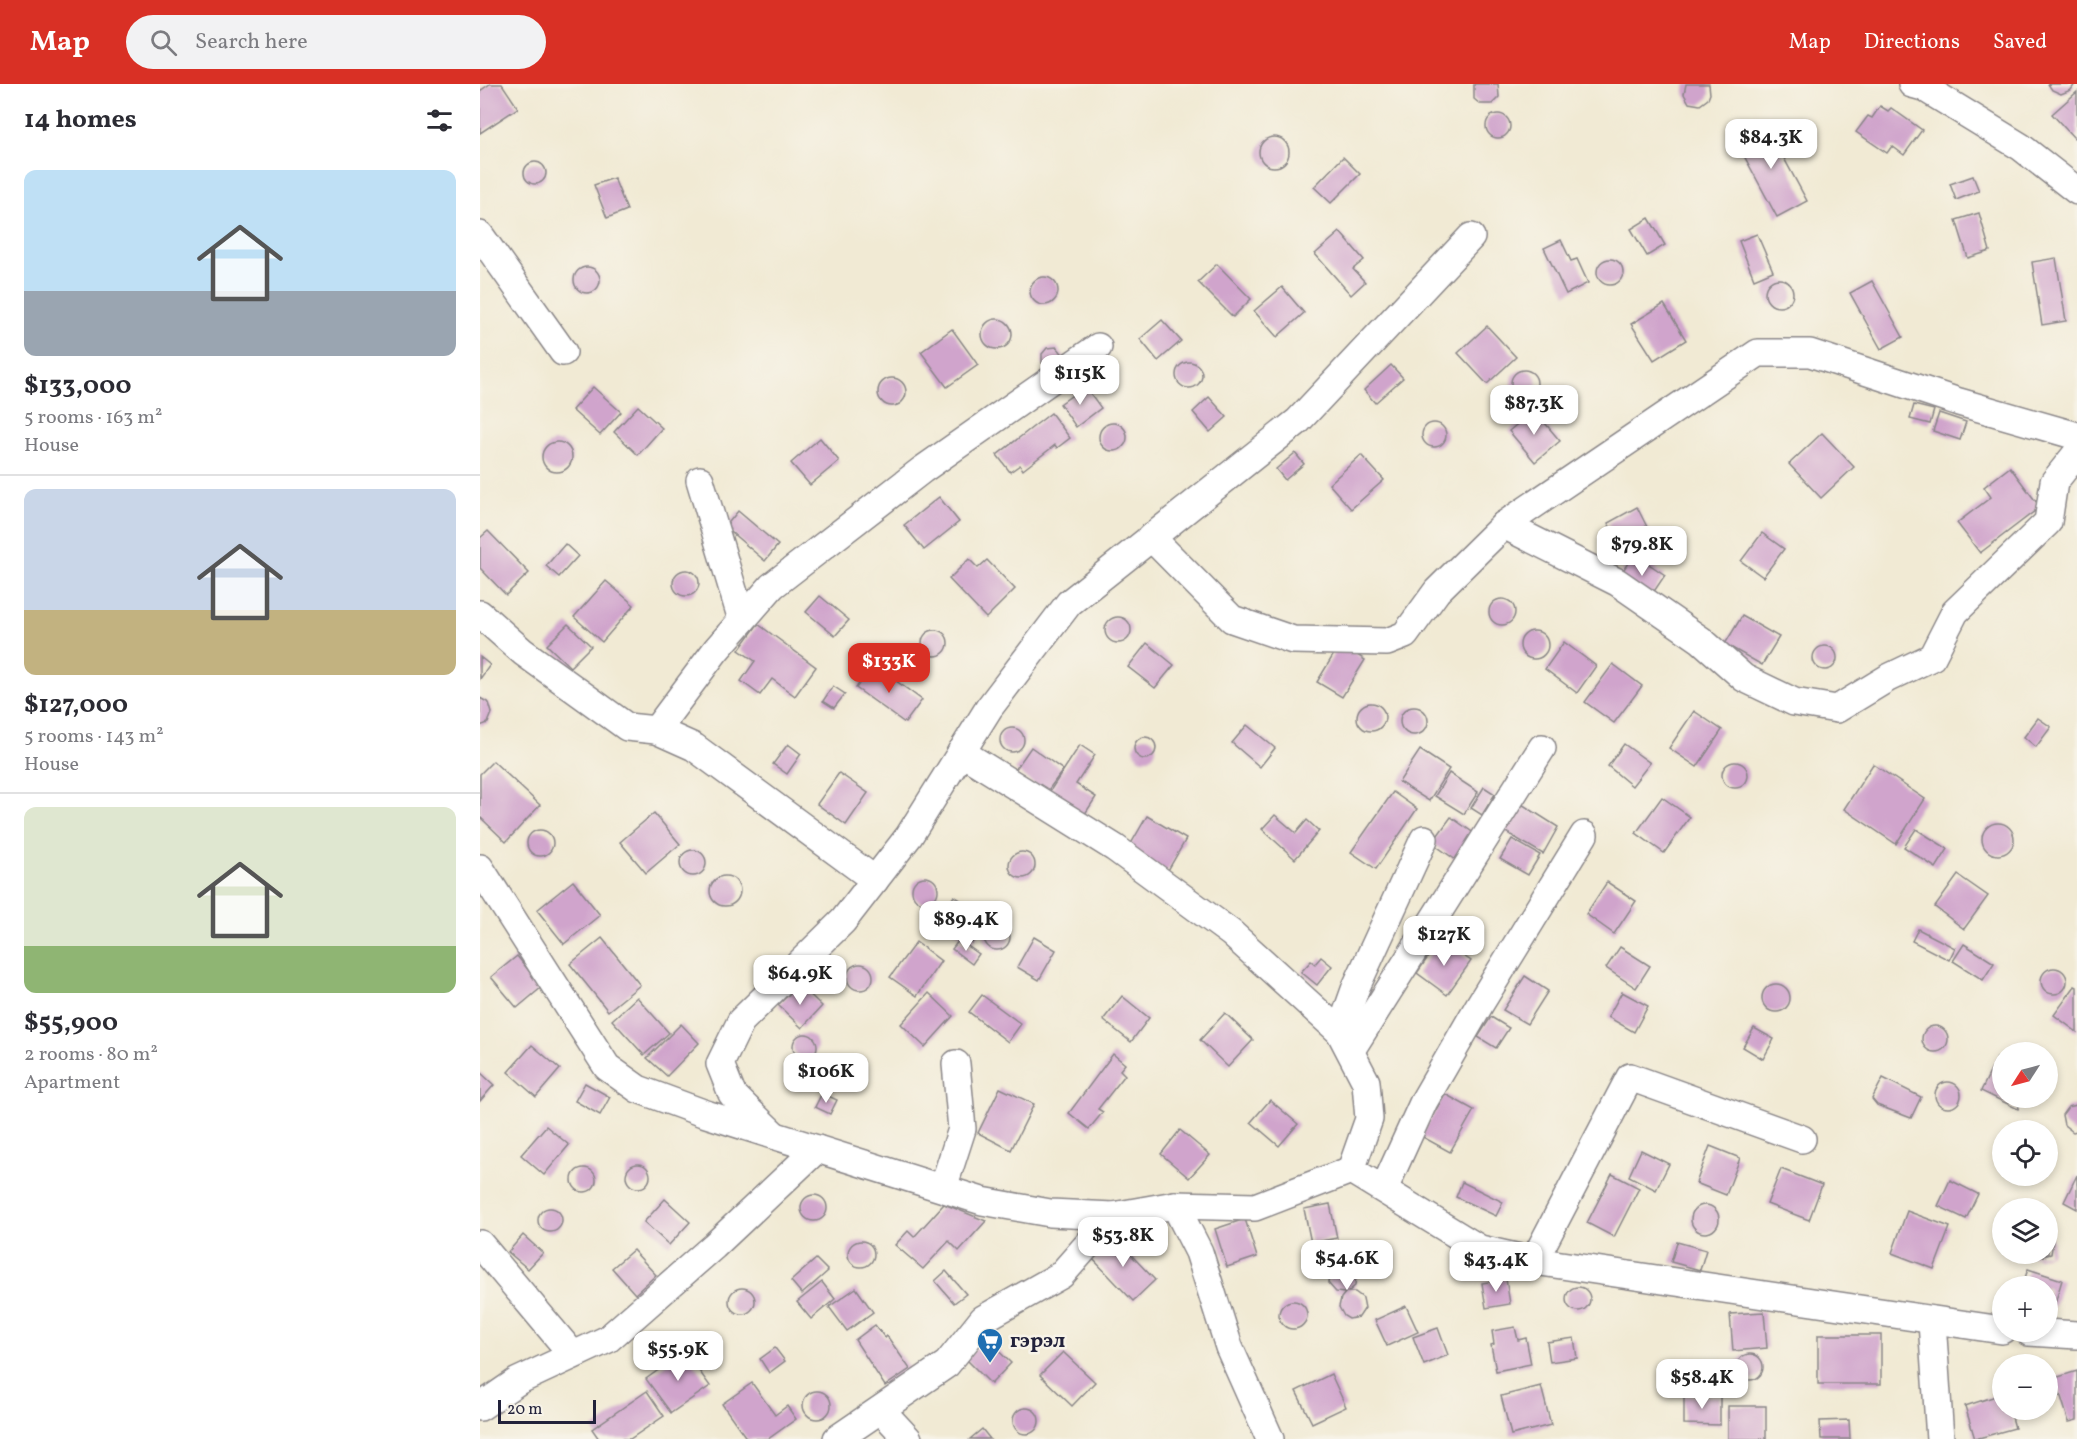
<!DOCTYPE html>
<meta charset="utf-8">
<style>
body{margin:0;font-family:Vollkorn,serif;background:#f2f2f3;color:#2b2b33;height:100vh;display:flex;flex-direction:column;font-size:22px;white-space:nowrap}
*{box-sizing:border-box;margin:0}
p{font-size:20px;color:#7c7c81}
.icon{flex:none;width:33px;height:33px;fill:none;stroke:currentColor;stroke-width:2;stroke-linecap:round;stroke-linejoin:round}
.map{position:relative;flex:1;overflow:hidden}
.drawer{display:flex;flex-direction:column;background:#fff;width:480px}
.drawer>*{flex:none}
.needle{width:39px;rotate:234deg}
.controls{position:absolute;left:1512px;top:958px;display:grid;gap:12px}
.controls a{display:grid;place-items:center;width:66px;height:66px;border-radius:50%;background:#fff;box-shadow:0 3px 9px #0003;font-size:30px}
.scale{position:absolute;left:18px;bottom:15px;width:98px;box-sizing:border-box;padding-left:6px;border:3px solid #22223b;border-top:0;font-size:16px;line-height:21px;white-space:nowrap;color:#22223b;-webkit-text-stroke:4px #f7f3e8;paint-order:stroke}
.price{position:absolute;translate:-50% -51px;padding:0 14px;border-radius:12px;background:#fff;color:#222;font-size:20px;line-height:39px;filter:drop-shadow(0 2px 3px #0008)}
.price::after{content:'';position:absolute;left:50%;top:36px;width:18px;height:14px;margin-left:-9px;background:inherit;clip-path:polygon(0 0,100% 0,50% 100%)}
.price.active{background:#d93025;color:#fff}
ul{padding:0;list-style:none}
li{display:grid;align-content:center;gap:12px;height:318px;padding:0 24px}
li+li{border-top:2px solid #e1e1e2}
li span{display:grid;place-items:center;height:186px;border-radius:12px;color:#555}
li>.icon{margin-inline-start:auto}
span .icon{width:108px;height:108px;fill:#fffc;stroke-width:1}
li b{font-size:26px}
h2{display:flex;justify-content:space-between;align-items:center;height:72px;padding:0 24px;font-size:26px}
header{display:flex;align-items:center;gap:36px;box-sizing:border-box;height:84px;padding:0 30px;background:#d93025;color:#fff}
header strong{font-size:28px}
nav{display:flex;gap:33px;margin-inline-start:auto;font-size:21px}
.search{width:420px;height:54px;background:#f2f2f3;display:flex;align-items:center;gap:15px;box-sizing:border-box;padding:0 21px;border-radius:33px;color:#7c7c81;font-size:22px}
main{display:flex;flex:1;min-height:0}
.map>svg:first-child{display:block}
.building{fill:#d0a4cc}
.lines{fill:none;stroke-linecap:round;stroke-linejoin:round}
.street-casing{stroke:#8a8688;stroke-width:30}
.street{stroke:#fff;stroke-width:27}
.labels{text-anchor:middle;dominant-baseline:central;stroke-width:5;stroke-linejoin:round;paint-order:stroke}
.poi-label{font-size:21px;font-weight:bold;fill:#22223b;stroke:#f7f3e8;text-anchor:start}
</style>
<header>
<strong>Map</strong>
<div class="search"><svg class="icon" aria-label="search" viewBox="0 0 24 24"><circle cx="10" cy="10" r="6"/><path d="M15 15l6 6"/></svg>Search here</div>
<nav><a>Map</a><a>Directions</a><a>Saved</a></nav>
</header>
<main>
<section class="drawer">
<h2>14 homes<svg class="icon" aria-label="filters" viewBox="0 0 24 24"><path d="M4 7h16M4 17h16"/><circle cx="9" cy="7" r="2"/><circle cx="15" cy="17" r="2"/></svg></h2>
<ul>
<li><span style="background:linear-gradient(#bfe0f5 65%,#9aa5b1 0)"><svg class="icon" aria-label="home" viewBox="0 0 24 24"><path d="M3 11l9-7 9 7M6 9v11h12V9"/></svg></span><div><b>$133,000</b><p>5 rooms · 163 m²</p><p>House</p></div></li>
<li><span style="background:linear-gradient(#c9d6e8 65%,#c2b280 0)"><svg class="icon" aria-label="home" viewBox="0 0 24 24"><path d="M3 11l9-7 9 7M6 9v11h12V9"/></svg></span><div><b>$127,000</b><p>5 rooms · 143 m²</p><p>House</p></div></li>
<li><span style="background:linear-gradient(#dfe7d0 75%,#8fb573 0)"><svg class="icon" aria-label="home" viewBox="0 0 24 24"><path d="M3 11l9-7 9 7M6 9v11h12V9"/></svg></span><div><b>$55,900</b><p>2 rooms · 80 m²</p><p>Apartment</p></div></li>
</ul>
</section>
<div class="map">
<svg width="1597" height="1355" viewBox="0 0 1597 1355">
<rect width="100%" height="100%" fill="#f7f3e8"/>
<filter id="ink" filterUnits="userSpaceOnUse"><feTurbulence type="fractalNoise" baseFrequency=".0167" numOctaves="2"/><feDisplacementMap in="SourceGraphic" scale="12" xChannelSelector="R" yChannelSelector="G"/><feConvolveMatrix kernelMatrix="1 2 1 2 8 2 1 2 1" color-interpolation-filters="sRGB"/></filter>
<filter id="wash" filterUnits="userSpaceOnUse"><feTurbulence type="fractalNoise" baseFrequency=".008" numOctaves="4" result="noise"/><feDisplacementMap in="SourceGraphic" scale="24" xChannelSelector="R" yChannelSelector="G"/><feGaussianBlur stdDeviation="1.35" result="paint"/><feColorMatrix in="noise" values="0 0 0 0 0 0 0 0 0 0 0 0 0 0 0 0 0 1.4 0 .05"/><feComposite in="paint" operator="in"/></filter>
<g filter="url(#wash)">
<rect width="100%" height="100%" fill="#f1ead4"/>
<g id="blocks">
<g class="building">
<path d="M10,0H22L38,24L0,49V7Z"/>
<path d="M994,0H1018L1019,13L1012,20H1000L994,15Z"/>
<path d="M1206,0H1229L1230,10L1228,15L1220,21L1209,19L1204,10Z"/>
<path d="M1568,0H1595L1591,6L1581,10L1572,6Z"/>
<path d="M1597,8V51L1594,54L1572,30Z"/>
<path d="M1400,22L1408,27L1411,24L1442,46L1424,71L1412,62L1407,69L1376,48L1388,32L1392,34Z"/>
<circle cx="1018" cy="42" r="12"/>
<path d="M1285,39L1327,117L1297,133L1255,55Z"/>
<circle cx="794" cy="68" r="15"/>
<path d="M863,73L880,90L851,119L834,103Z"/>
<circle cx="55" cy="89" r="11"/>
<path d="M1493,92L1499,107L1476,116L1470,100Z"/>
<path d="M134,94L147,126L127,134L114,101Z"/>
<path d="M1499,129L1510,167L1488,174L1476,136Z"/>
<path d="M1169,134L1185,161L1167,172L1151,145Z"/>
<path d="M860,148L884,176L873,185L885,198L871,211L835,170Z"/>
<path d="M1277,150L1293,187L1274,195L1259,157Z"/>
<path d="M1081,156L1091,177L1097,175L1108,199L1086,210L1064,164Z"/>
<path d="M1576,174L1586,237L1562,241L1552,178Z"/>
<circle cx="1130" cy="188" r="13"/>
<path d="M737,180L771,215L753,233L718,198Z"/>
<circle cx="107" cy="196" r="13"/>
<circle cx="564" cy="207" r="14"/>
<circle cx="1299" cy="209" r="14"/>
<path d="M1392,197L1423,253L1401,265L1370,209Z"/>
<path d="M802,203L824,229L797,253L774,227Z"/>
<path d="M1184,220L1206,256L1174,276L1151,240Z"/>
<circle cx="517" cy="250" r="15"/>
<path d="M682,236L701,257L678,277L660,255Z"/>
<path d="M1007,242L1036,273L1007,300L978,269Z"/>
<path d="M472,245L498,281L467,303L441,268Z"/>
<path d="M577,263L585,273L569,285L562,279V270L567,264Z"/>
<circle cx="709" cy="291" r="13"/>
<path d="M911,281L923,294L895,319L884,306Z"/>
<circle cx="1044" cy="299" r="13"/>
<circle cx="412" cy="308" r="14"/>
<path d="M605,302L621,324L596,343L580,320Z"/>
<path d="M113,303L141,328L120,351L92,326Z"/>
<path d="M729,313L747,333L730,348L713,328Z"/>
<path d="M1434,321L1454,326L1450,340L1430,335Z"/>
<path d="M158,322L182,344L158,371L134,348Z"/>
<path d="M1054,326L1080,357L1055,378L1029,347Z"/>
<path d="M571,329L590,354L577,364L575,361L543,386L540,381L530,388L517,371Z"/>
<path d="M1459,329L1486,338L1480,356L1453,347Z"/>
<circle cx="954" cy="351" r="12"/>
<circle cx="633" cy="353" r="14"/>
<path d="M1342,349L1374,383L1341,414L1309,380Z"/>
<path d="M340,354L359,377L330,401L311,379Z"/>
<circle cx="77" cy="373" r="15"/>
<path d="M815,369L824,380L805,396L796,385Z"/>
<path d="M881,371L904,396L871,425L849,400Z"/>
<path d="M1530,383L1560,423L1500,469L1477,439L1511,413L1504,403Z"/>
<path d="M459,413L479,438L444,466L424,441Z"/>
<path d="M1157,423L1170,449L1142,465L1128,439Z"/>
<path d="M258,427L298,461L285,477L245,443Z"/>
<path d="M8,447L49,489L26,511L0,484V454Z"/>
<path d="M1282,449L1304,465L1283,493L1261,477Z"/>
<path d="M85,460L98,472L79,493L66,482Z"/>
<path d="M1154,470L1185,491L1169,515L1138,494Z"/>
<path d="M489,475L498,484L507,476L535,505L506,534L469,495Z"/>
<circle cx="206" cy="499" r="13"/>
<path d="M126,497L154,521L122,558L94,533Z"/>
<path d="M340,512L369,536L355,552L326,528Z"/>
<circle cx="1022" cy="528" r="13"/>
<path d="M1262,532L1299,553L1282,581L1245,560Z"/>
<circle cx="638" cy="546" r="13"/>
<path d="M88,540L111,562L90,583L67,561Z"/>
<path d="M278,540L336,583L315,612L292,595L280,611L261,597L275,577L259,566Z"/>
<circle cx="455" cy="559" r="13"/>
<circle cx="1054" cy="561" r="14"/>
<path d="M1084,558L1116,582L1097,609L1065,585Z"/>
<path d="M667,559L694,581L675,604L648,583Z"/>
<path d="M860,560L885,576L862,613L837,598Z"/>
<circle cx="1345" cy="574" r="12"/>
<path d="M0,573L10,581L0,595Z"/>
<path d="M393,580L442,616L425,639L376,604Z"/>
<path d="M1133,580L1162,602L1134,639L1105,618Z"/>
<path d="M353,602L365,610L354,624L343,617Z"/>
<path d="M0,614L9,619L12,629L8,639L0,642Z"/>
<circle cx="891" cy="633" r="14"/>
<circle cx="934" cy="637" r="14"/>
<path d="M1214,627L1242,646L1217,683L1189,664Z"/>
<path d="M1558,634L1571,643L1556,663L1544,653Z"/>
<path d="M767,641L795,664L780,683L752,659Z"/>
<circle cx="532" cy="656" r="12"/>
<circle cx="665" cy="664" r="11"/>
<path d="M308,660L321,670L307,690L293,680Z"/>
<path d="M1144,660L1170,679L1152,702L1128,682Z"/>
<path d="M600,661L615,671L596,700L616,713L601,736L566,713Z"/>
<path d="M551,663L583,686L566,709L535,686Z"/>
<path d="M940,666L969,685L949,717L919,698Z"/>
<path d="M13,677L60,721L26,758L0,733V690Z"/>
<circle cx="1255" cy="691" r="13"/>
<path d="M1393,680L1445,715L1416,760L1364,725Z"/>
<path d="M359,689L388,709L366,741L337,720Z"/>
<path d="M969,689L998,708L984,730L955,712Z"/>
<path d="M1004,703L1015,710L1002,731L991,724Z"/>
<path d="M913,708L937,725L896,785L871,768Z"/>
<path d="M1182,713L1210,733L1184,769L1156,749Z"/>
<path d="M1040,719L1078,743L1063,770L1024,747Z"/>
<path d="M174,729L200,760L166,789L140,758Z"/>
<path d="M795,731L816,749L827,736L839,747L815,775L782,745Z"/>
<path d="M667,732L706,755L687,788L648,765Z"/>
<path d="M971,733L995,750L976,776L952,759Z"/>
<circle cx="1518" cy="755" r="16"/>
<path d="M1436,745L1468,765L1456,784L1424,763Z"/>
<circle cx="60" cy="759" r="13"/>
<path d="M1032,755L1060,771L1048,791L1020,775Z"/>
<circle cx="213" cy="779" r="13"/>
<circle cx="542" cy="781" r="13"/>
<path d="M1478,791L1508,812L1484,845L1455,823Z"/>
<circle cx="245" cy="807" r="15"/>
<circle cx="445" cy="806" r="13"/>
<path d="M93,797L120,831L84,860L57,826Z"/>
<path d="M1127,798L1156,817L1134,850L1106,830Z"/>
<path d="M474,812L509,834L492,859L458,836Z"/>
<circle cx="517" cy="853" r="13"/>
<path d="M1438,845L1475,864L1469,876L1432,857Z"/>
<path d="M554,853L576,866L559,896L537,883Z"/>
<path d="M122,854L160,901L128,927L90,880Z"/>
<path d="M479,856L499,870L492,880L472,865Z"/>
<path d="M960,856L991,877L967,911L937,889Z"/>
<path d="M436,858L461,877L437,912L410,893Z"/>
<path d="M1484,860L1514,879L1503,896L1473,877Z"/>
<path d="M1140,863L1170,882L1156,904L1126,884Z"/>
<path d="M37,872L62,903L37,924L11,893Z"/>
<path d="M841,873L852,882L837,901L821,888L831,877L835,880Z"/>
<circle cx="380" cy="893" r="13"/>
<circle cx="1574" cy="897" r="13"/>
<path d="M1045,892L1068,907L1047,940L1023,926Z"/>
<circle cx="1296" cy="914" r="14"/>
<path d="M319,900L342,922L322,944L298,921Z"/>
<path d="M1595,902L1597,903V948L1574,931Z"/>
<path d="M1142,908L1168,922L1154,948L1128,933Z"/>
<path d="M449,909L473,932L445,963L421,940Z"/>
<path d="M502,911L541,940L528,958L489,928Z"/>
<path d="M642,912L669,934L651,958L623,936Z"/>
<path d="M157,913L189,949L164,971L132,936Z"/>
<path d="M745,929L773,956L748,983L720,956Z"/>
<path d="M1011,933L1029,944L1016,964L998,953Z"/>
<path d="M201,940L219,959L187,992L167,974Z"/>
<circle cx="1455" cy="955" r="13"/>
<path d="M1274,944L1294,955L1283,975L1263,963Z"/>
<circle cx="325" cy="962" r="12"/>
<path d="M52,961L80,985L56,1013L28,988Z"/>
<path d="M633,970L645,980L640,986L645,991L618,1025L623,1028L609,1045L589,1029Z"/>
<path d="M1517,974L1522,977V1014H1543L1538,1025L1501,1007Z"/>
<path d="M0,988L14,1001L0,1017Z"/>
<path d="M1403,994L1441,1013L1431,1034L1397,1021L1392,1015Z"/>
<circle cx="1468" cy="1011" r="13"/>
<path d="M105,999L130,1013L120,1031L95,1017Z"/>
<path d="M520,1004L554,1020L531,1066L498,1049Z"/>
<path d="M342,1009L357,1016L350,1030L335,1023Z"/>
<path d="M965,1010L994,1026L970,1068L941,1052Z"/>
<path d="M790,1016L818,1040L799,1062L771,1038Z"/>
<path d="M1597,1021V1047L1593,1048L1584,1041L1582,1031L1588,1023Z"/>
<path d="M66,1042L89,1061L64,1091L41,1071Z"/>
<path d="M700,1046L730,1071L709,1094L681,1070Z"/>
<path d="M1230,1062L1260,1074L1246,1111L1216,1099Z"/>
<path d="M1161,1066L1189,1080L1176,1106L1149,1092Z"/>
<circle cx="158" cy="1092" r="12"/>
<circle cx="104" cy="1096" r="12"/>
<path d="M1301,1085L1342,1101L1329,1136L1287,1120Z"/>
<path d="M1132,1090L1159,1104L1134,1153L1107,1139Z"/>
<path d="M1597,1091V1125L1584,1118Z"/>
<path d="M1470,1096L1498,1110L1486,1135L1458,1122Z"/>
<path d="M982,1098L1023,1118L1016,1132L976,1113Z"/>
<circle cx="334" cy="1124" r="13"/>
<path d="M185,1115L210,1138L189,1161L164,1138Z"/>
<path d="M464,1120L506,1137L479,1167L469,1157L443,1185L415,1161L428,1147L434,1153Z"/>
<path d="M850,1120L857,1154L831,1159L824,1125Z"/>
<circle cx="1225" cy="1135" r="14"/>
<circle cx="70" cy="1136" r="12"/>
<path d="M1427,1127L1470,1143L1454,1185L1412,1169Z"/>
<path d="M765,1135L777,1173L747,1183L735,1145Z"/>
<path d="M1568,1149L1573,1157L1571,1170L1558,1174L1550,1170H1568Z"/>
<path d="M43,1151L63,1169L48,1185L28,1168Z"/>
<path d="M633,1152L675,1196L653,1217L611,1173Z"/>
<circle cx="381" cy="1170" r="13"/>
<path d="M1197,1158L1226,1166L1220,1186L1191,1178Z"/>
<path d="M153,1166L176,1191L155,1210L132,1184Z"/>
<path d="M336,1175L348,1187L322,1210L311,1197Z"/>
<path d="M858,1181L869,1182L876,1191L875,1202L868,1208H875L883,1214L885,1224L879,1233L869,1235L864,1232L859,1223L861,1214L865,1209L856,1208L848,1199L850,1188Z"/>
<path d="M1548,1185L1582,1196L1574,1223L1568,1221V1203H1542Z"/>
<path d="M466,1187L486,1210L474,1219L455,1197Z"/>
<path d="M1026,1195L1030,1220L1006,1224L1002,1199Z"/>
<path d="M342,1198L355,1215L331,1235L317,1218Z"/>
<circle cx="1098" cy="1215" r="12"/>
<path d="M376,1204L393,1228L367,1247L349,1223Z"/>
<circle cx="262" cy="1217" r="13"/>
<circle cx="813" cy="1231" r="14"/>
<path d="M926,1222L938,1248L907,1262L895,1236Z"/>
<path d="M1284,1228L1287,1264L1253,1267L1250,1230Z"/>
<path d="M395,1241L405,1254L407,1252L430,1285L405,1302L375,1256Z"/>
<path d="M1035,1243L1038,1256L1046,1254L1051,1280L1016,1287L1011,1261L1014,1260L1012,1247Z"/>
<path d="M958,1244L968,1271L944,1281L933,1253Z"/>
<rect x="1338" y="1251" width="63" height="49"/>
<path d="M1094,1254L1097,1274L1070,1278L1067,1258Z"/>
<path d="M506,1255L531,1279L511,1300L486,1275Z"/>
<path d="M295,1264L305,1277L289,1289L280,1275Z"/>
<path d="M205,1267L230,1302L191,1329L166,1295Z"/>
<path d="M583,1268L615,1298L592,1322L560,1291Z"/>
<circle cx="1270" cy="1283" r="13"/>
<path d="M1597,1287V1336L1589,1338L1575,1294Z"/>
<path d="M851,1290L866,1323L832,1339L816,1307Z"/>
<path d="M272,1299L295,1331L307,1322L316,1335L288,1355H267L242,1320Z"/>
<path d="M1061,1302L1071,1341L1031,1351L1021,1312Z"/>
<circle cx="337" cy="1321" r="14"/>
<path d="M167,1307L184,1332L150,1355H119L112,1345Z"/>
<path d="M1522,1310V1326H1530L1535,1344L1495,1355L1485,1322Z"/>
<path d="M1204,1312H1240V1341L1204,1340Z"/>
<rect x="1248" y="1322" width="38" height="33"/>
<circle cx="546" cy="1337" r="13"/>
<path d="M1369,1336L1370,1355H1341L1340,1337Z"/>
<path d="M502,1345L510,1355H490Z"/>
</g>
</g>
</g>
<g filter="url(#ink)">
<use href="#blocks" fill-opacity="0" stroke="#8a8688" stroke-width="1.5"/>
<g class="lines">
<g class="street-casing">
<g id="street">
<path d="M1432,0L1443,3L1541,63L1597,107"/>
<path d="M0,151L83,268"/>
<path d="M220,396L262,536"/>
<path d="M1024,441L1137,498L1221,556L1264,594L1314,618L1357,625L1408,594L1452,573L1475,528L1568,438L1574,398L1597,369"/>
<path d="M671,453L752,535L813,556L907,558L925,551L957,507L1024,441L1278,269H1330L1479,318L1597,352"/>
<path d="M0,530L43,568L147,643L176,646"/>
<path d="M481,668L635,764L751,849L860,948L886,998L889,1035L871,1086"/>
<path d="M0,784L127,983L158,1005L223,1029L502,1117L570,1129L633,1132L695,1121L775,1123L871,1086L1000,1165L1054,1177L1522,1246"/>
<path d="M395,796L214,663L176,646L236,566L292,502L442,386L618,263"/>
<path d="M860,948L876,903L944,755"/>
<path d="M871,966L1062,664"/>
<path d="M292,1049L252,1010L240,980L261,937L363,837L429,752L509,624L589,519L818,337L991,153"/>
<path d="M463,1104L482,1045L476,980"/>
<path d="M904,1105L944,1017L1000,920L1104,751"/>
<path d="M695,1121L719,1168L749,1263L790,1355"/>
<path d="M0,1160L93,1271"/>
<path d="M1054,1177L1150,993L1322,1055"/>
<path d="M1452,1238L1460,1355"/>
<path d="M1549,1248L1597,1251"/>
<path d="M0,1323L38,1297L128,1255L234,1162L337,1065"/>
<path d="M401,1326L428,1355"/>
<path d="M357,1355L467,1280L503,1235L581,1191L633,1132"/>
</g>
</g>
<use href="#street" class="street"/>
</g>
</g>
<defs>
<g id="supermarket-pin" transform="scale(1.35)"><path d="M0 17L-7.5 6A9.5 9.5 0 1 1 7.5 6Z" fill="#1f6fb2" stroke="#f7f3e8"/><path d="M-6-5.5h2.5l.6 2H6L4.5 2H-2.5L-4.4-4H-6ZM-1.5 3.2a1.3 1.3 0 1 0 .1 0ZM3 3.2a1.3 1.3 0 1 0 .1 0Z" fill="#fff"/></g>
</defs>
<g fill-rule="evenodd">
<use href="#supermarket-pin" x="510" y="1257"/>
</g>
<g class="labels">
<g class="poi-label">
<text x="530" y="1257">гэрэл</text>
</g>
</g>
</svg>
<div class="controls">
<a><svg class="needle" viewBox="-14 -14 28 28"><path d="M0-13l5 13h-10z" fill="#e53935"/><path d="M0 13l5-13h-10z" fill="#7c7c81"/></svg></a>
<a><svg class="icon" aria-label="locate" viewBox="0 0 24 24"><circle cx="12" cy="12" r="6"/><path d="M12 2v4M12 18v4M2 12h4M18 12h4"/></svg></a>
<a><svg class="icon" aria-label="layers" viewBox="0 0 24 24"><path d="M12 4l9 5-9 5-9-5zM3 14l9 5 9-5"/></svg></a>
<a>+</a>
<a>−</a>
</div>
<div class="scale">20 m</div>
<b class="price" style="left:1291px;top:86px">$84.3K</b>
<b class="price" style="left:600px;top:322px">$115K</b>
<b class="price" style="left:1054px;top:352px">$87.3K</b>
<b class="price" style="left:1162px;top:493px">$79.8K</b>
<b class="price active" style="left:409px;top:610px">$133K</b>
<b class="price" style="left:486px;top:868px">$89.4K</b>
<b class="price" style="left:964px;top:883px">$127K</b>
<b class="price" style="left:320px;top:922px">$64.9K</b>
<b class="price" style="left:346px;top:1020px">$106K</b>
<b class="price" style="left:643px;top:1184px">$53.8K</b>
<b class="price" style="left:867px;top:1207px">$54.6K</b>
<b class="price" style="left:1016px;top:1209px">$43.4K</b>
<b class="price" style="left:198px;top:1298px">$55.9K</b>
<b class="price" style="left:1222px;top:1326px">$58.4K</b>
</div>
</main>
